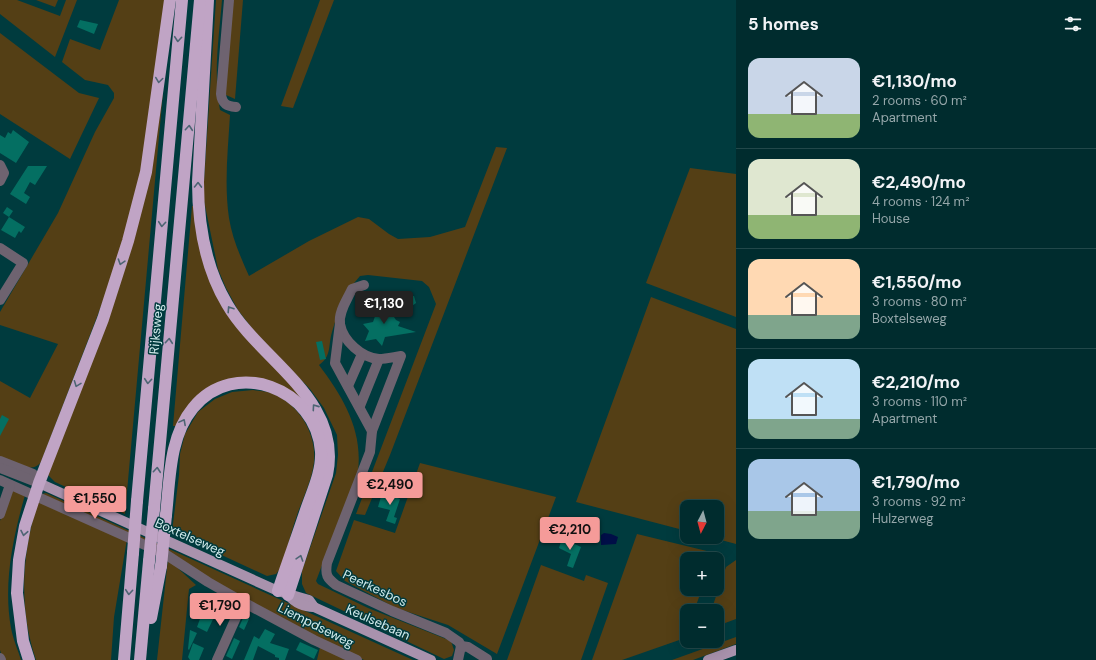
<!DOCTYPE html>
<meta charset="utf-8">
<style>
body{margin:0;font-family:"DM Sans",sans-serif;background:#0a3436;color:#f1f3f6;height:100vh;display:flex;flex-direction:column;font-size:15px;white-space:nowrap}
*{box-sizing:border-box;margin:0}
p{font-size:13px;color:#95a7aa}
.icon{flex:none;width:22px;height:22px;fill:none;stroke:currentColor;stroke-width:2;stroke-linecap:round;stroke-linejoin:round}
.map{position:relative;flex:1;overflow:hidden}
.sheet{display:flex;flex-direction:column;background:#002c2e;width:360px}
.sheet>*{flex:none}
.needle{width:26px;rotate:186deg}
.tools{position:absolute;left:680px;top:500px;display:grid;gap:8px}
.tools a{display:grid;place-items:center;width:44px;height:44px;border-radius:8px;background:#002c2e;box-shadow:0 4px 16px #0002,0 0 0 1px #22484a;font-size:20px}
.price{position:absolute;translate:-50% -34px;padding:0 9px;border-radius:4px;background:#f59b99;color:#111;font-size:13px;line-height:26px;filter:drop-shadow(0 1px 2px #0008)}
.price::after{content:'';position:absolute;left:50%;top:24px;width:12px;height:9px;margin-left:-6px;background:inherit;clip-path:polygon(0 0,100% 0,50% 100%)}
.price.active{background:#222;color:#fff}
ul{padding:0;list-style:none}
li{display:flex;align-items:center;gap:12px;height:100px;padding:0 12px}
li+li{border-top:1px solid #22484a}
li span{display:grid;place-items:center;flex:none;width:112px;height:80px;border-radius:12px;color:#555}
li>.icon{margin-inline-start:auto}
span .icon{width:48px;height:48px;fill:#fffc;stroke-width:1}
li b{font-size:17px}
h2{display:flex;justify-content:space-between;align-items:center;height:48px;padding:0 12px;font-size:17px}
main{display:flex;flex:1;min-height:0}
.map>svg:first-child{display:block}
.green{fill:#543f15}
.water{fill:#000e47}
.building{fill:#046f62}
.lines{fill:none;stroke-linecap:round;stroke-linejoin:round}
.minor{stroke:#6e6370;stroke-width:10}
.major{stroke:#a992ad;stroke-width:10}
.highway{stroke:#c0a4c5;stroke-width:12}
.highway-bridge{stroke:#c0a4c5;stroke-width:12}
.oneway{stroke:#4d6574}
.labels{text-anchor:middle;dominant-baseline:central;stroke-width:3;stroke-linejoin:round;paint-order:stroke}
.street-label{font-size:13px;fill:#d2eced;stroke:#003b3e}
</style>
<main>
<div class="map">
<svg width="736" height="660" viewBox="0 0 736 660">
<rect width="100%" height="100%" fill="#003b3e"/>
<g class="green">
<path d="M0,0H17L60,16L66,0H77L55,57L0,14Z"/>
<path d="M36,0H58L55,7Z"/>
<path d="M119,0H173L154,119L120,257L41,462C32,475 12,462 0,458V381L30,398L58,344L0,325V312L58,213L95,132L114,98V93L108,85L85,80L62,62L70,39L100,50Z"/>
<path d="M216,0H222C219,37 213,74 220,110L230,115C228,149 224,184 229,218C232,238 241,258 249,276L309,241L358,217L369,219L389,234L398,239L430,237L465,227L496,147L507,148L390,455L365,515L356,514L436,304L429,287L422,281L368,275L360,276C345,292 338,312 332,332C328,345 332,356 319,365C343,397 363,430 358,471L316,581L318,584L368,608L451,641L454,650L452,656L444,659L306,593L302,584V571L336,473L338,455L337,435L324,408L310,389L255,332L238,310L226,288L218,269L203,196Z"/>
<path d="M231,0H243L235,99L226,95L225,87Z"/>
<path d="M320,0H334L293,108L281,106Z"/>
<path d="M0,33L79,93L99,98L70,159L0,114Z"/>
<path d="M163,92L125,514L55,482L48,475L99,338Z"/>
<path d="M690,168L736,174V317L646,283Z"/>
<path d="M192,206H195L217,291L303,397L300,398C276,379 258,382 229,380L177,426H173Z"/>
<path d="M651,297L736,329V544L710,537H717V507H687V531L576,502Z"/>
<path d="M253,390C259,391 266,391 271,393C298,403 317,433 314,462C312,479 304,496 298,512C292,529 287,547 283,565L276,574L267,576L172,532L179,475L180,454L185,434L198,412L215,399L232,392Z"/>
<path d="M420,463L556,497L497,654L448,625L396,608L345,581L336,571L354,520L395,533Z"/>
<path d="M13,491H17L25,495C13,537 3,584 11,628C13,639 18,650 21,660H3L0,650V521L5,503Z"/>
<path d="M46,493L413,660H364L322,641L42,494Z"/>
<path d="M38,501L127,539L114,617L111,660H36C18,606 22,554 38,501Z"/>
<path d="M637,534L715,553L713,559H687V589H702L694,611H687V631L685,638L622,660H592Z"/>
<path d="M168,559L196,585L189,589L182,660H157Z"/>
<path d="M736,560V619L717,626V611H711L726,567Z"/>
<path d="M541,565L584,581L586,575L608,583L581,660H507Z"/>
<path d="M736,637V644L693,660H672Z"/>
<path d="M320,647L347,660H317Z"/>
</g>
<path class="water" d="M604,533L611,534L618,537L616,544L601,545V535Z"/>
<g class="building">
<path d="M80,20L98,24L94,34L77,27Z"/>
<path d="M13,130L29,142L16,163L0,153V135L5,138L8,132L11,134Z"/>
<path d="M28,166H47L35,185L30,182L24,193L30,197L26,204L10,194Z"/>
<path d="M7,207L13,211L9,217L3,213Z"/>
<path d="M9,217L25,227L21,233L19,231L15,238L1,230Z"/>
<path d="M384,293L388,317H394L396,320L400,322L398,326L416,332L385,337L382,346L376,339L365,341L369,331L363,324L373,322L379,305L378,302L381,301Z"/>
<path d="M414,296L416,303L412,306L407,304L406,297Z"/>
<path d="M322,341L326,359L320,360L316,342Z"/>
<path d="M2,415L9,419L0,436V419Z"/>
<path d="M382,493L400,499L394,517L397,518L395,524L386,521L390,510L378,507Z"/>
<circle cx="556" cy="529" r="4.5"/>
<path d="M562,538L581,547L573,568L567,566L571,554L559,548Z"/>
<path d="M209,612L215,615L207,632L197,627L201,616L206,618Z"/>
<path d="M244,616L249,619L244,630L239,627Z"/>
<path d="M265,629L275,634L270,643L289,649L285,660H279V658L275,657V655L258,646L253,660H244L254,636L259,639Z"/>
<path d="M190,630L197,633L189,650L188,649Z"/>
<path d="M234,638L240,641L232,659L226,656Z"/>
<path d="M300,642L318,650L314,659L296,650Z"/>
<path d="M193,643L204,648L199,660H190L188,657Z"/>
</g>
<g class="lines">
<g class="minor">
<path d="M229,0L221,94C222,104 227,106 236,107"/>
<path d="M0,165L4,173L0,181"/>
<path d="M0,248L23,263L0,300"/>
<path d="M364,285L352,289C348,298 338,312 340,324C343,341 362,358 379,359C386,359 394,357 401,356L372,431"/>
<path d="M340,323L335,363L372,431L370,452L327,563C325,575 327,578 336,585L392,611L446,633L459,642L461,646L458,660"/>
<path d="M348,386L362,354"/>
<path d="M360,406L379,359"/>
<path d="M0,461L33,474L39,483"/>
<path d="M0,468L39,483"/>
<path d="M0,480L165,554L208,582L243,602L314,640L357,660"/>
<path d="M0,514L10,485"/>
<path d="M461,646L468,647L487,659"/>
<path d="M0,658L1,660"/>
<path d="M217,660L243,602"/>
</g>
<g class="major">
<path d="M39,483L278,591L309,600L314,607"/>
<path d="M288,595C295,603 303,607 314,607L431,660"/>
<path d="M708,660L736,650"/>
</g>
<g class="highway">
<path d="M208,0L198,182C198,224 205,267 227,304C260,361 343,399 327,475L288,595"/>
<path d="M137,501L182,0"/>
<path d="M154,509L200,0"/>
<path d="M166,515C170,479 169,437 193,408C234,357 317,388 321,452C322,472 312,492 306,510C297,537 287,564 278,591"/>
<path d="M151,618L161,566"/>
<path d="M29,660L23,641L17,593L19,560L25,526L39,483L103,319L128,241L146,172L170,0"/>
<path d="M124,660L133,553"/>
<path d="M140,660L149,561"/>
</g>
<g class="highway-bridge">
<path d="M133,553L137,501"/>
<path d="M149,561L154,509"/>
<path d="M161,566L166,515"/>
</g>
</g>
<defs><path id="oneway-chevron" d="M-2-3.5L2.5 0L-2 3.5" fill="none" stroke-width="1.6" stroke-linecap="round" stroke-linejoin="round"/></defs>
<g class="oneway">
<use href="#oneway-chevron" transform="translate(178 39) rotate(95)"/>
<use href="#oneway-chevron" transform="translate(159 80) rotate(98)"/>
<use href="#oneway-chevron" transform="translate(189 128) rotate(-85)"/>
<use href="#oneway-chevron" transform="translate(198 185) rotate(-89)"/>
<use href="#oneway-chevron" transform="translate(162 224) rotate(95)"/>
<use href="#oneway-chevron" transform="translate(121 262) rotate(108)"/>
<use href="#oneway-chevron" transform="translate(230 309) rotate(-123)"/>
<use href="#oneway-chevron" transform="translate(169 341) rotate(-85)"/>
<use href="#oneway-chevron" transform="translate(148 381) rotate(95)"/>
<use href="#oneway-chevron" transform="translate(77 384) rotate(111)"/>
<use href="#oneway-chevron" transform="translate(315 407) rotate(-125)"/>
<use href="#oneway-chevron" transform="translate(183 422) rotate(-62)"/>
<use href="#oneway-chevron" transform="translate(157 470) rotate(-85)"/>
<use href="#oneway-chevron" transform="translate(24 533) rotate(101)"/>
<use href="#oneway-chevron" transform="translate(300 558) rotate(-72)"/>
<use href="#oneway-chevron" transform="translate(129 592) rotate(95)"/>
</g>
<g class="labels">
<g class="street-label">
<text transform="translate(156 329) rotate(-85)">Rijksweg</text>
<text transform="translate(190 537) rotate(24)">Boxtelseweg</text>
<text transform="translate(375 588) rotate(25)">Peerkesbos</text>
<text transform="translate(378 622) rotate(24)">Keulsebaan</text>
<text transform="translate(316 625) rotate(27)">Liempdseweg</text>
</g>
</g>
</svg>
<div class="tools">
<a><svg class="needle" viewBox="-14 -14 28 28"><path d="M0-13l5 13h-10z" fill="#e53935"/><path d="M0 13l5-13h-10z" fill="#95a7aa"/></svg></a>
<a>+</a>
<a>−</a>
</div>
<b class="price active" style="left:384px;top:325px">€1,130</b>
<b class="price" style="left:390px;top:506px">€2,490</b>
<b class="price" style="left:95px;top:520px">€1,550</b>
<b class="price" style="left:570px;top:551px">€2,210</b>
<b class="price" style="left:220px;top:627px">€1,790</b>
</div>
<section class="sheet">
<h2>5 homes<svg class="icon" aria-label="filters" viewBox="0 0 24 24"><path d="M4 7h16M4 17h16"/><circle cx="9" cy="7" r="2"/><circle cx="15" cy="17" r="2"/></svg></h2>
<ul>
<li><span style="background:linear-gradient(#c9d6e8 70%,#8fb573 0)"><svg class="icon" aria-label="home" viewBox="0 0 24 24"><path d="M3 11l9-7 9 7M6 9v11h12V9"/></svg></span><div><b>€1,130/mo</b><p>2 rooms · 60 m²</p><p>Apartment</p></div></li>
<li><span style="background:linear-gradient(#dfe7d0 70%,#8fb573 0)"><svg class="icon" aria-label="home" viewBox="0 0 24 24"><path d="M3 11l9-7 9 7M6 9v11h12V9"/></svg></span><div><b>€2,490/mo</b><p>4 rooms · 124 m²</p><p>House</p></div></li>
<li><span style="background:linear-gradient(#ffd9b3 70%,#7fa58c 0)"><svg class="icon" aria-label="home" viewBox="0 0 24 24"><path d="M3 11l9-7 9 7M6 9v11h12V9"/></svg></span><div><b>€1,550/mo</b><p>3 rooms · 80 m²</p><p>Boxtelseweg</p></div></li>
<li><span style="background:linear-gradient(#bfe0f5 75%,#7fa58c 0)"><svg class="icon" aria-label="home" viewBox="0 0 24 24"><path d="M3 11l9-7 9 7M6 9v11h12V9"/></svg></span><div><b>€2,210/mo</b><p>3 rooms · 110 m²</p><p>Apartment</p></div></li>
<li><span style="background:linear-gradient(#a9c7e8 65%,#7fa58c 0)"><svg class="icon" aria-label="home" viewBox="0 0 24 24"><path d="M3 11l9-7 9 7M6 9v11h12V9"/></svg></span><div><b>€1,790/mo</b><p>3 rooms · 92 m²</p><p>Hulzerweg</p></div></li>
</ul>
</section>
</main>
